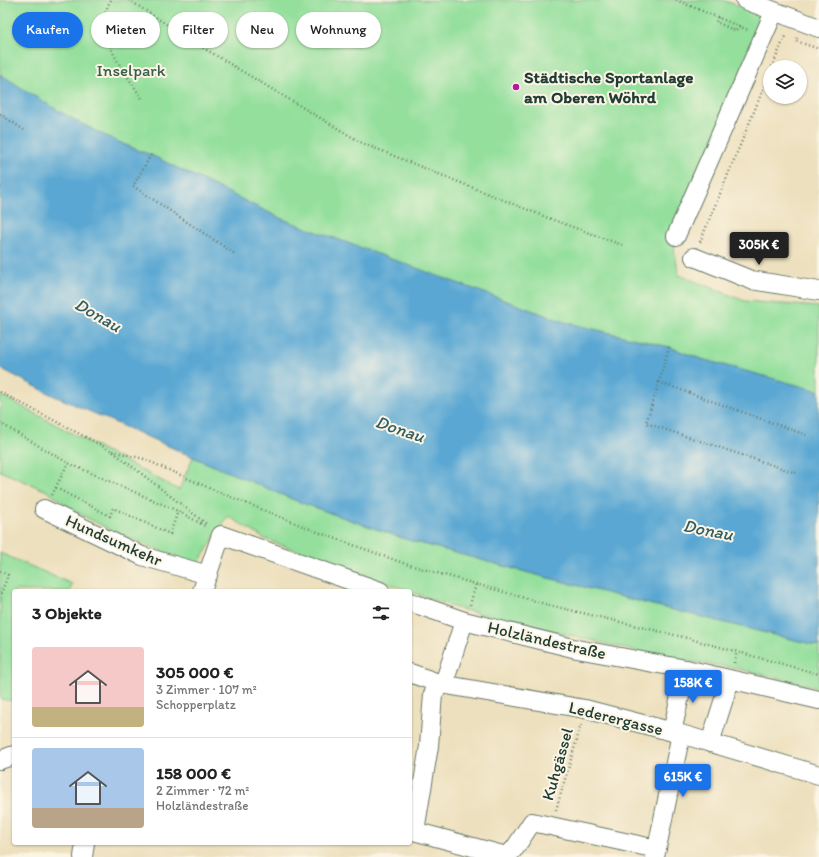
<!DOCTYPE html>
<html lang="de">
<meta charset="utf-8">
<style>
body{margin:0;font-family:Itim,sans-serif;background:#f2f2f2;color:#222;height:100vh;display:flex;flex-direction:column;font-size:15px;white-space:nowrap}
*{box-sizing:border-box;margin:0}
p{font-size:13px;color:#767676}
.icon{flex:none;width:22px;height:22px;fill:none;stroke:currentColor;stroke-width:2;stroke-linecap:round;stroke-linejoin:round}
.map{position:relative;flex:1;overflow:hidden}
.drawer{position:absolute;left:12px;top:589px;width:400px;height:256px;display:flex;flex-direction:column;background:#fff;border-radius:4px;box-shadow:0 1px 3px #0004}
.drawer>*{flex:none}
.guide{position:absolute;left:12px;top:12px;width:400px;height:36px;display:flex;gap:8px}
.fabs{position:absolute;left:763px;top:60px;display:grid;gap:8px}
.fabs a{display:grid;place-items:center;width:44px;height:44px;border-radius:50%;background:#fff;box-shadow:0 1px 3px #0004;font-size:20px}
.price{position:absolute;translate:-50% -34px;padding:0 9px;border-radius:4px;background:#1a73e8;color:#fff;font-size:13px;line-height:26px;filter:drop-shadow(0 1px 2px #0008)}
.price::after{content:'';position:absolute;left:50%;top:24px;width:12px;height:9px;margin-left:-6px;background:inherit;clip-path:polygon(0 0,100% 0,50% 100%)}
.price.on{background:#222;color:#fff}
ul{padding:0;list-style:none}
li{display:flex;align-items:center;gap:12px;height:100px;padding:0 20px}
li+li{border-top:1px solid #e0e0e0}
li span{display:grid;place-items:center;flex:none;width:112px;height:80px;border-radius:4px;color:#555}
li>.icon{margin-inline-start:auto}
span .icon{width:48px;height:48px;fill:#fffc;stroke-width:1}
li b{font-size:17px}
h2{display:flex;justify-content:space-between;align-items:center;height:48px;padding:0 20px;font-size:17px}
.pill{padding:0 14px;border-radius:18px;background:#fff;box-shadow:0 1px 3px #0004;font-size:14px;line-height:36px}
.pill.on{background:#1a73e8;color:#fff}
.map>svg:first-child{display:block}
.green{fill:#93df9b;stroke:#598e68}
.water{fill:#5aa7d3;stroke:#3c7284}
.lines{fill:none;stroke-linecap:round;stroke-linejoin:round}
.minor-casing{stroke:#677664;stroke-width:20}
.path{stroke:#677664;stroke-width:2.5;stroke-dasharray:1 3;stroke-linecap:butt}
.minor{stroke:#fff;stroke-width:18}
.poi-dot{fill:#b5179e;stroke:#fcf5e5;stroke-width:1.5}
.labels{text-anchor:middle;dominant-baseline:central;stroke-width:4;stroke-linejoin:round;paint-order:stroke}
.park-label{font-size:17px;fill:#365d49;stroke:#fcf5e5}
.poi-label{font-size:17px;font-weight:bold;fill:#1f3d34;stroke:#fcf5e5;text-anchor:start}
.street-label{font-size:17px;fill:#1f3d34;stroke:#fcf5e5}
.water-label{font-size:18px;font-style:italic;fill:#315d64;stroke:#fcf5e5}
</style>
<div class="map">
<svg width="819" height="857" viewBox="0 0 819 857">
<rect width="100%" height="100%" fill="#fcf5e5"/>
<filter id="ink" filterUnits="userSpaceOnUse"><feTurbulence type="fractalNoise" baseFrequency=".025" numOctaves="2"/><feDisplacementMap in="SourceGraphic" scale="8" xChannelSelector="R" yChannelSelector="G"/><feConvolveMatrix kernelMatrix="1 2 1 2 8 2 1 2 1" color-interpolation-filters="sRGB"/></filter>
<filter id="wash" filterUnits="userSpaceOnUse"><feTurbulence type="fractalNoise" baseFrequency=".012" numOctaves="4" result="noise"/><feDisplacementMap in="SourceGraphic" scale="16" xChannelSelector="R" yChannelSelector="G"/><feGaussianBlur stdDeviation="0.9" result="paint"/><feColorMatrix in="noise" values="0 0 0 0 0 0 0 0 0 0 0 0 0 0 0 0 0 1.4 0 .05"/><feComposite in="paint" operator="in"/></filter>
<g filter="url(#wash)">
<rect width="100%" height="100%" fill="#ede0be"/>
<g class="green">
<path d="M0,0H723L774,20L674,249L679,275L745,301L819,307V391L701,359L669,347L564,322L282,219L151,155C98,136 49,106 0,78Z"/>
<path d="M0,395L179,490L193,457L299,502L408,540L522,571L645,603L819,646V688L735,668L665,658L456,608L265,539L228,516L197,565L118,534L76,512L47,491L0,471Z"/>
<path d="M0,553L72,584L70,591H14V701L0,699Z"/>
</g>
<path class="water" d="M0,74C48,105 97,136 151,155L282,219L564,322L669,347L701,359L819,391V646L645,603L522,571L408,540L299,502L193,457L50,394L0,368Z"/>
</g>
<g filter="url(#ink)">
<g class="lines">
<g class="minor-casing">
<g id="minor">
<path d="M745,0L819,28"/>
<path d="M676,236L774,12"/>
<path d="M694,257L751,280L819,291"/>
<path d="M44,509L142,556L208,575"/>
<path d="M202,591L221,535L380,591"/>
<path d="M410,602L464,621L577,649L686,669L819,700"/>
<path d="M410,673L441,684L585,709L681,734L819,775"/>
<path d="M672,732L686,669"/>
<path d="M710,743L730,680"/>
<path d="M0,760L14,755"/>
<path d="M410,830L506,856"/>
<path d="M415,831L429,746L433,694L446,677L464,621"/>
<path d="M83,857L85,843"/>
<path d="M506,857L515,848L532,822L657,849"/>
<path d="M655,857L681,734"/>
</g>
</g>
<g class="path">
<path d="M111,0C90,32 126,73 143,100"/>
<path d="M129,0L200,46L362,143L548,218L622,245"/>
<path d="M676,0L748,30"/>
<path d="M718,17L716,22L736,31L739,26"/>
<path d="M797,38L796,41L819,49"/>
<path d="M772,67L786,34"/>
<path d="M0,114L24,130"/>
<path d="M151,155L133,186L235,254"/>
<path d="M700,242L770,73"/>
<path d="M669,347L659,382L806,435"/>
<path d="M659,382L646,423L796,473"/>
<path d="M0,392L112,451L208,525"/>
<path d="M0,423L68,463L178,511L207,527"/>
<path d="M112,451L144,459L216,491L320,533L406,564L549,605L683,637L819,674"/>
<path d="M56,488L110,516L113,508L170,534L178,511"/>
<path d="M52,495L68,463"/>
<path d="M0,571L8,575L0,596"/>
<path d="M470,605L476,584"/>
<path d="M734,663L737,652"/>
<path d="M556,810L581,725"/>
</g>
<use href="#minor" class="minor"/>
</g>
</g>
<circle class="poi-dot" cx="516" cy="87" r="4"/>
<g class="labels">
<g class="park-label">
<text x="131" y="70">Inselpark</text>
</g>
<g class="poi-label">
<text x="524" y="77">Städtische Sportanlage<tspan x="524" dy="20">am Oberen Wöhrd</tspan></text>
</g>
<g class="street-label">
<text transform="translate(114 540) rotate(24)">Hundsumkehr</text>
<text transform="translate(547 640) rotate(13)">Holzländestraße</text>
<text transform="translate(616 718) rotate(14)">Lederergasse</text>
<text transform="translate(557 764) rotate(-74)">Kuhgässel</text>
</g>
<g class="water-label">
<text transform="translate(98 315) rotate(30)">Donau</text>
<text transform="translate(400 429) rotate(19)">Donau</text>
<text transform="translate(708 530) rotate(11)">Donau</text>
</g>
</g>
</svg>
<div class="fabs">
<a><svg class="icon" aria-label="layers" viewBox="0 0 24 24"><path d="M12 4l9 5-9 5-9-5zM3 14l9 5 9-5"/></svg></a>
</div>
<b class="price on" style="left:759px;top:266px">305K €</b>
<b class="price" style="left:693px;top:704px">158K €</b>
<b class="price" style="left:683px;top:798px">615K €</b>
<div class="guide">
<a class="pill on">Kaufen</a>
<a class="pill">Mieten</a>
<a class="pill">Filter</a>
<a class="pill">Neu</a>
<a class="pill">Wohnung</a>
</div>
<section class="drawer">
<h2>3 Objekte<svg class="icon" aria-label="filters" viewBox="0 0 24 24"><path d="M4 7h16M4 17h16"/><circle cx="9" cy="7" r="2"/><circle cx="15" cy="17" r="2"/></svg></h2>
<ul>
<li><span style="background:linear-gradient(#f6c9c9 75%,#c2b280 0)"><svg class="icon" aria-label="home" viewBox="0 0 24 24"><path d="M3 11l9-7 9 7M6 9v11h12V9"/></svg></span><div><b>305 000 €</b><p>3 Zimmer · 107 m²</p><p>Schopperplatz</p></div></li>
<li><span style="background:linear-gradient(#a9c7e8 75%,#b9a48a 0)"><svg class="icon" aria-label="home" viewBox="0 0 24 24"><path d="M3 11l9-7 9 7M6 9v11h12V9"/></svg></span><div><b>158 000 €</b><p>2 Zimmer · 72 m²</p><p>Holzländestraße</p></div></li>
</ul>
</section>
</div>
